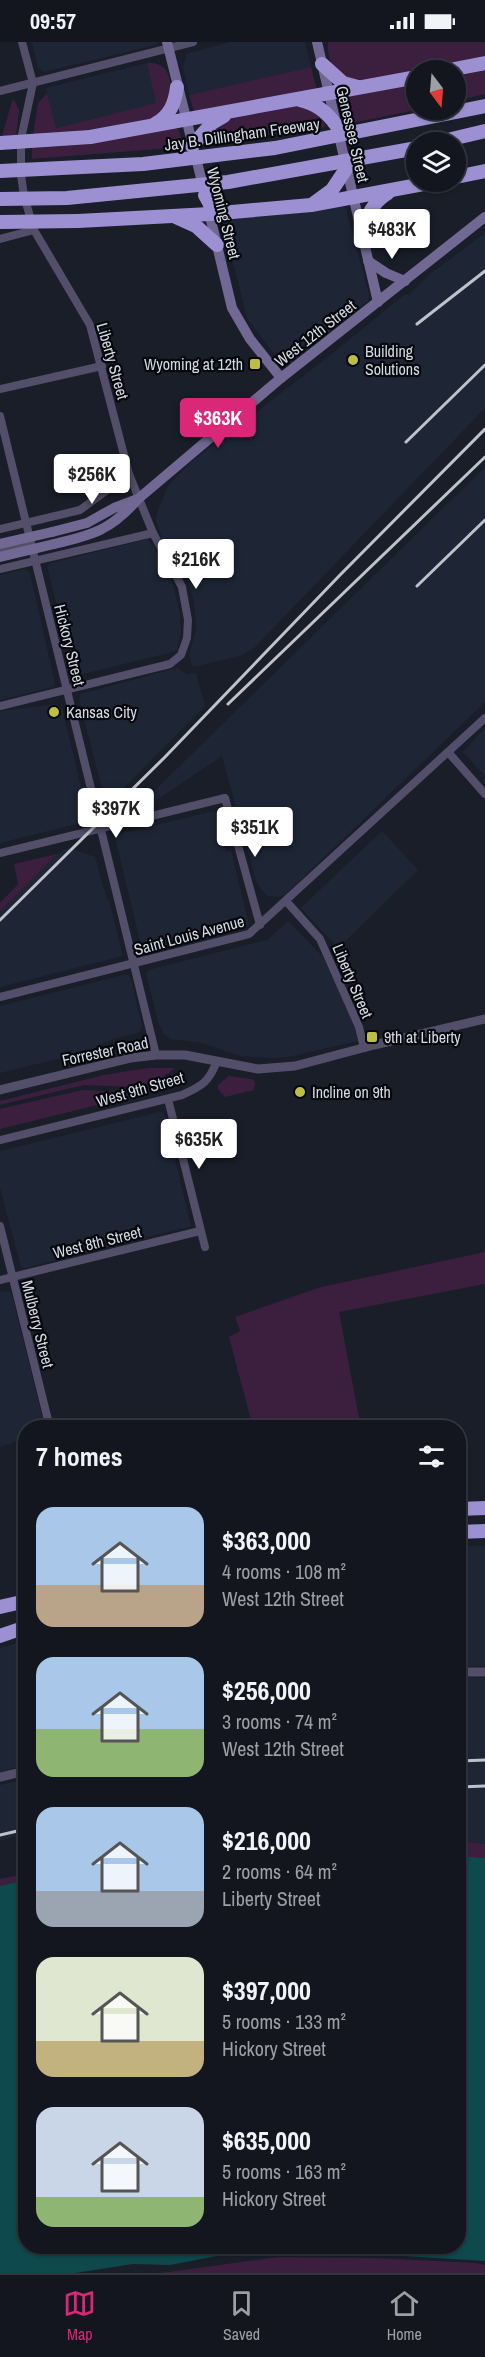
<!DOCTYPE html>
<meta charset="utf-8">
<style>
body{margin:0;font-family:"Archivo Narrow",sans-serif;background:#20232c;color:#f1f3f6;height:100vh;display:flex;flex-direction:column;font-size:22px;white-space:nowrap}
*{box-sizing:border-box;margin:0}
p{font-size:20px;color:#9d9fa4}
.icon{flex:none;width:33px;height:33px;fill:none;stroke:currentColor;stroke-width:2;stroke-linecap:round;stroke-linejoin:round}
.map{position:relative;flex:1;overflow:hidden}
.panel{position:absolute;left:18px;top:1378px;width:448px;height:834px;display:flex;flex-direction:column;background:#13161f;border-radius:24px;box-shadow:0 2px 4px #0004,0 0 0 2px #32353d}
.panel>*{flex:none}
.needle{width:39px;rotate:164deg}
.fabs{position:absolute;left:406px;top:18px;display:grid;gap:12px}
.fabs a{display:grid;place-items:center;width:60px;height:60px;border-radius:50%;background:#13161f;box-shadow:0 2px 4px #0004,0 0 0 2px #32353d;font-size:30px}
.price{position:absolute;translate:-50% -51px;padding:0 14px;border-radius:6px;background:#fff;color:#222;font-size:20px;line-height:39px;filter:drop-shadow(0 2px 3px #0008)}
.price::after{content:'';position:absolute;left:50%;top:36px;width:18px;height:14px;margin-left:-9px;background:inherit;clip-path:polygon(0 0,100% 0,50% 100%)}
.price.on{background:#db2777;color:#fff}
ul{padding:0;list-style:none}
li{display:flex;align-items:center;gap:18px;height:150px;padding:0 18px}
li span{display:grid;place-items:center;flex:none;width:168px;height:120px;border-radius:18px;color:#555}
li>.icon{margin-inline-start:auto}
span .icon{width:72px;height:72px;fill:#fffc;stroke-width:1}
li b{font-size:26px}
h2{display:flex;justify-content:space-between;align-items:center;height:72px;padding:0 18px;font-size:26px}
.status{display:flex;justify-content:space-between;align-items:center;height:42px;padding:0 30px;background:#13161f;direction:ltr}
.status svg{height:16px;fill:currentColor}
.tabs{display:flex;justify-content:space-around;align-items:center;height:84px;border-top:2px solid #32353d;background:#13161f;font-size:16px;color:#9d9fa4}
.tabs a{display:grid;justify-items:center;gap:3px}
.tabs .on{color:#db2777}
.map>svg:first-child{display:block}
.built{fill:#1e2636}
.green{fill:#3c1f3f}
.water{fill:#0d494d}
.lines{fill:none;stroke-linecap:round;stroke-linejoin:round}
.minor{stroke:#534e69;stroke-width:8}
.tertiary{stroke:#534e69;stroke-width:9}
.secondary{stroke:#716993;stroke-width:10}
.motorway{stroke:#9d90d2;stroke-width:14}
.rail{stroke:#bec2ca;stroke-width:3}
.secondary-bridge{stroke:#716993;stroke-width:10}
.motorway-bridge{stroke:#9d90d2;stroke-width:14}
.poi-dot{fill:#bcbf43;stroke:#06080d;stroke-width:2}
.labels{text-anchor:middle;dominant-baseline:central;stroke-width:4.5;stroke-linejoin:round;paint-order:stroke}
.street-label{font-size:16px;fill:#d5d9e0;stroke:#06080d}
.poi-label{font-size:16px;fill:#d5d9e0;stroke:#06080d;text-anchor:start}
</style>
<div class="status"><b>09:57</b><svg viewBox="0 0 49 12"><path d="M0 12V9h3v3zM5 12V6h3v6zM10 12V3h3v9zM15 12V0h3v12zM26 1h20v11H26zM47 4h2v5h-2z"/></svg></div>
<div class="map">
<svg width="485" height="2231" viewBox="0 0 485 2231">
<rect width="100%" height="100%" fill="#191e29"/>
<g class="built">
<path d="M32,0H159L156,3L44,30L38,26Z"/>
<path d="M230,0H305L311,25L189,53L183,26L186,12Z"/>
<path d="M147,21L157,61L55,86L46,46Z"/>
<path d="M345,163L369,252L368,259L292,321H281L247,276L223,179Z"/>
<path d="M485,191V366L253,607L240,614L193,625L189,614L196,588L194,560L185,529L162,497L156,477L158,468L168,444L191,420L328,315L405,252L409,253L430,232Z"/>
<path d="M485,425V660L286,852L280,855L267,854L257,842L222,714L145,766L141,762Z"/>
<path d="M148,497L167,525L172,539L180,571L181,590L177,609L75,634L47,524L51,521Z"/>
<path d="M26,527L30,531L55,642L53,645L0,658V533Z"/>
<path d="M177,626L187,632L196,631L205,664L111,759L106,761L79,658L80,652Z"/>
<path d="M56,662L62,666L87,770L77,782L0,801V669Z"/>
<path d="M485,686V734L463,710Z"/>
<path d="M215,769L226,809L231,808L249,883L145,909L142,907L115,795L121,791Z"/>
<path d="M382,789L418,828L338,906L301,866Z"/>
<path d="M68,806L95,815L107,858H109L123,914L0,945V869L57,812Z"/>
<path d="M288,879L323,915L354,982L358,999L288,1015L271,1016L240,1014L202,1001L171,997L164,992L158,980L146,932L148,928L267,898Z"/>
<path d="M123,933H128L131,936L142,984L140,990L114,997L86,1010L0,1031V964Z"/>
<path d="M160,1070L164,1072L191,1184L25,1226L21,1225L0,1146V1109Z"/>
<path d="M9,1249L12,1253L45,1386H26L25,1396L0,1405V1250Z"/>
<rect x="459" y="1504" width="26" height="120"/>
<path d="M25,1599V1723L0,1730V1606Z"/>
<path d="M459,1635L485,1636V1802L459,1800Z"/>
<path d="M25,1737V1792L0,1799V1743Z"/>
</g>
<g class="green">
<path d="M328,0H485V15L373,38C347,40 326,30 328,0Z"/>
<path d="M147,21C179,18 176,66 152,77C144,81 133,81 125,83C94,87 64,90 33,93L38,61L47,51L56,86L156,61Z"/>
<path d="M311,25L317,48L194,69L189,53Z"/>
<path d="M485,27V52L456,59V33Z"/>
<path d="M417,40V68L346,82L340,58L342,55Z"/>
<path d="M14,58L19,68L16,94H2L12,59Z"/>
<path d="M293,64C307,64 321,71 326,85L205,102C215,69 264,70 293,64Z"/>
<path d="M176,86L179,88L183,105L32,117V105Z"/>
<path d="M57,812L0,869V861L18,842L14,822Z"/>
<path d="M148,1026H175L157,1039L131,1045L84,1043L0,1063V1059L104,1033Z"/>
<path d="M229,1034L252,1037L255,1040L254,1048L225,1055L218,1047V1043Z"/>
<path d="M172,1035L174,1036L175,1044L0,1087V1067L82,1048L132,1050L159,1043Z"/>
<path d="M485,1210V1242L339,1270L361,1386H253L229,1295L240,1289L235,1275L321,1245Z"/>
<path d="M459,1799L485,1802V1816L459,1814Z"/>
<path d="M25,1832V1838L0,1844V1837Z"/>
<path d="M278,2215L375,2216L476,2221L485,2223V2231H161Z"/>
</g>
<path class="water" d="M459,1814L485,1816V2219L290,2207L266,2214L227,2212L170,2223L133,2222L75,2231H0V1844L25,1838L26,2205H459Z"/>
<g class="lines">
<g class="minor">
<path d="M0,49L193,0"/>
<path d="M0,197L34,188"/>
<path d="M0,347L102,324"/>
<path d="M0,374L156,1013"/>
<path d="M0,487L80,468L129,432"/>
<path d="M0,508L31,501"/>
<path d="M0,527L153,491"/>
<path d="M0,664L170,622L181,613L187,596L188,578L182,545L153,491L129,432L90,283L34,188L24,154L21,133V97L33,41L22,0"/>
<path d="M448,710L485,752"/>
<path d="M0,811L225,756L260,883"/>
<path d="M286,859L320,897L359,985L364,1006"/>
<path d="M0,955L249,892L485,676"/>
<path d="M168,1057L205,1205"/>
<path d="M0,1098L182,1053C202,1044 209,1040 217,1019"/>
<path d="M0,1184L50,1386"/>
<path d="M0,1238L200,1189"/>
</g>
<g class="tertiary">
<path d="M0,1048L131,1016L156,1013H185L258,1027L295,1024L374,1003L485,977"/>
<path d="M459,1630H485"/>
<path d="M0,1735L26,1729"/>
</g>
<g class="secondary">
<path d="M167,0L204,148"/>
<path d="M317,0L378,260"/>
<path d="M208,166L232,266L250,297L281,336"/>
<path d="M368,219L386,231L405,239"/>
<path d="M52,490L87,481L114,466L135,458"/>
<path d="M54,502C93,493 111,488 138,457L281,336L485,175"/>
</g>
<g class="motorway">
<path d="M322,22L343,41L358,45"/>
<path d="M449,28L485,21"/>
<path d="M300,58C316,62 326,69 336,83"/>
<path d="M155,82C170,74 175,61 177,45"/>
<path d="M90,95L417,35"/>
<path d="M439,100L485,89"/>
<path d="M192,104L212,81L224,74"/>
<path d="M456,135L485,129"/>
<path d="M205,153L210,162L226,170"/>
<path d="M313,162L332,148L346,127"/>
<path d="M176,175L196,184L217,203"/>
<path d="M78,179L210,172L311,163L434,140"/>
<path d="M363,196C365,177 371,161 388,151"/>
<path d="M459,1467L485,1466"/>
<path d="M459,1490L485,1489"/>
<path d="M0,1565L26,1559"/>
<path d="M0,1594L26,1585"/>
</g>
<g class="rail">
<path d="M417,282L485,229"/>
<path d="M406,400L485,323"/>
<path d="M417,544L485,478"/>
<path d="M228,662L485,415"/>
<path d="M0,878L165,715L341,532L485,387"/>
<path d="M459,1719L485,1718"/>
<path d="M459,1745L485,1744"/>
<path d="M0,1793L26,1787"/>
</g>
<g class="secondary-bridge">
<path d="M0,502L52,490"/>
<path d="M0,515L54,502"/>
</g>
<g class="motorway-bridge">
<path d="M0,101L90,95"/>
<path d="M0,129L143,122L275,106L485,64"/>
<path d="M0,157L67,156L228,140L417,106"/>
<path d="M0,180L78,179"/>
</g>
</g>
<g class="poi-dot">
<circle cx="353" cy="318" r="6"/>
<rect x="249" y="316" width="12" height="12" rx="3"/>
<circle cx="54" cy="670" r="6"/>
<rect x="366" y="989" width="12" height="12" rx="3"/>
<circle cx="300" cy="1050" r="6"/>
</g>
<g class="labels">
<g class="street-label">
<text transform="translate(242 92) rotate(-8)">Jay B. Dillingham Freeway</text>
<text transform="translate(353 92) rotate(77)">Genessee Street</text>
<text transform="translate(224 171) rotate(76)">Wyoming Street</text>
<text transform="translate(315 291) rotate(-38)">West 12th Street</text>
<text transform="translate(113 319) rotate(74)">Liberty Street</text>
<text transform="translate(70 603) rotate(76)">Hickory Street</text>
<text transform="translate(189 893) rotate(-15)">Saint Louis Avenue</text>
<text transform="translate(353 939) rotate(67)">Liberty Street</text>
<text transform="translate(105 1009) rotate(-12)">Forrester Road</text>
<text transform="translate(140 1047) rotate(-16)">West 9th Street</text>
<text transform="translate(97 1200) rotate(-14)">West 8th Street</text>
<text transform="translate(38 1282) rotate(76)">Mulberry Street</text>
</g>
<g class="poi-label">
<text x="365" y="309">Building<tspan x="365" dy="18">Solutions</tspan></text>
<text x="243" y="322" text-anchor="end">Wyoming at 12th</text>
<text x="66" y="670">Kansas City</text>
<text x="384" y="995">9th at Liberty</text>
<text x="312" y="1050">Incline on 9th</text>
</g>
</g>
</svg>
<div class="fabs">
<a><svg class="needle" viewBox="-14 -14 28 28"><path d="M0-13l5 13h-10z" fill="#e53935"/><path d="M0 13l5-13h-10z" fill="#9d9fa4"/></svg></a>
<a><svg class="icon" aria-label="layers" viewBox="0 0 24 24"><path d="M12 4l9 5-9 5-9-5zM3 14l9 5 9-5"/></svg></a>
</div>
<b class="price" style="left:392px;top:218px">$483K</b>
<b class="price on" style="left:218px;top:407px">$363K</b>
<b class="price" style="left:92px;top:463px">$256K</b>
<b class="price" style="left:196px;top:548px">$216K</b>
<b class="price" style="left:116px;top:797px">$397K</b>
<b class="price" style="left:255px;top:816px">$351K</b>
<b class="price" style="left:199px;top:1128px">$635K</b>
<section class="panel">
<h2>7 homes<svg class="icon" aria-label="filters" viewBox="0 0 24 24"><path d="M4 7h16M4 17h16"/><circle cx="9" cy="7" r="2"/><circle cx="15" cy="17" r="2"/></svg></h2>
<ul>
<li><span style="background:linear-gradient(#a9c7e8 65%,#b9a48a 0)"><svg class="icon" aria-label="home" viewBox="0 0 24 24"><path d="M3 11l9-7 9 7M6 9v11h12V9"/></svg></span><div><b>$363,000</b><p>4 rooms · 108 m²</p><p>West 12th Street</p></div></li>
<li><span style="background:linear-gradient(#a9c7e8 60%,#8fb573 0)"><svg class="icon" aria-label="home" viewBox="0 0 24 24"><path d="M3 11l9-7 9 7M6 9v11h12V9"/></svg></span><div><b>$256,000</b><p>3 rooms · 74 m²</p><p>West 12th Street</p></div></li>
<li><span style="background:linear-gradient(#a9c7e8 70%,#9aa5b1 0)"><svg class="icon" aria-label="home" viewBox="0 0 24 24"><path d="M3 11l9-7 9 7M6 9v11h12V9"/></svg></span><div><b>$216,000</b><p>2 rooms · 64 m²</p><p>Liberty Street</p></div></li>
<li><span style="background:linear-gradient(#dfe7d0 70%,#c2b280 0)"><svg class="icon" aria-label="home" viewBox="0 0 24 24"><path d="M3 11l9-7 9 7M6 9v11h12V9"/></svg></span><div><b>$397,000</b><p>5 rooms · 133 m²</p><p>Hickory Street</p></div></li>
<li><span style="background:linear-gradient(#c9d6e8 75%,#8fb573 0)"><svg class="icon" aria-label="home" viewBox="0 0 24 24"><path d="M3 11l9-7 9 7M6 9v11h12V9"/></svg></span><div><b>$635,000</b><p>5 rooms · 163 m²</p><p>Hickory Street</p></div></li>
</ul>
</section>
</div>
<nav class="tabs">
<a class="on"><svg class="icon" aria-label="map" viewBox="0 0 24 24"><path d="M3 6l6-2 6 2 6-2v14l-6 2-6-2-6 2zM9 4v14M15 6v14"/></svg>Map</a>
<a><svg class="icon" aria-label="saved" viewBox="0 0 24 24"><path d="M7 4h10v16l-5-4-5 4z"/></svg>Saved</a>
<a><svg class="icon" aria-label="home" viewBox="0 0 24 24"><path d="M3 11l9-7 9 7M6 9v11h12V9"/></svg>Home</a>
</nav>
